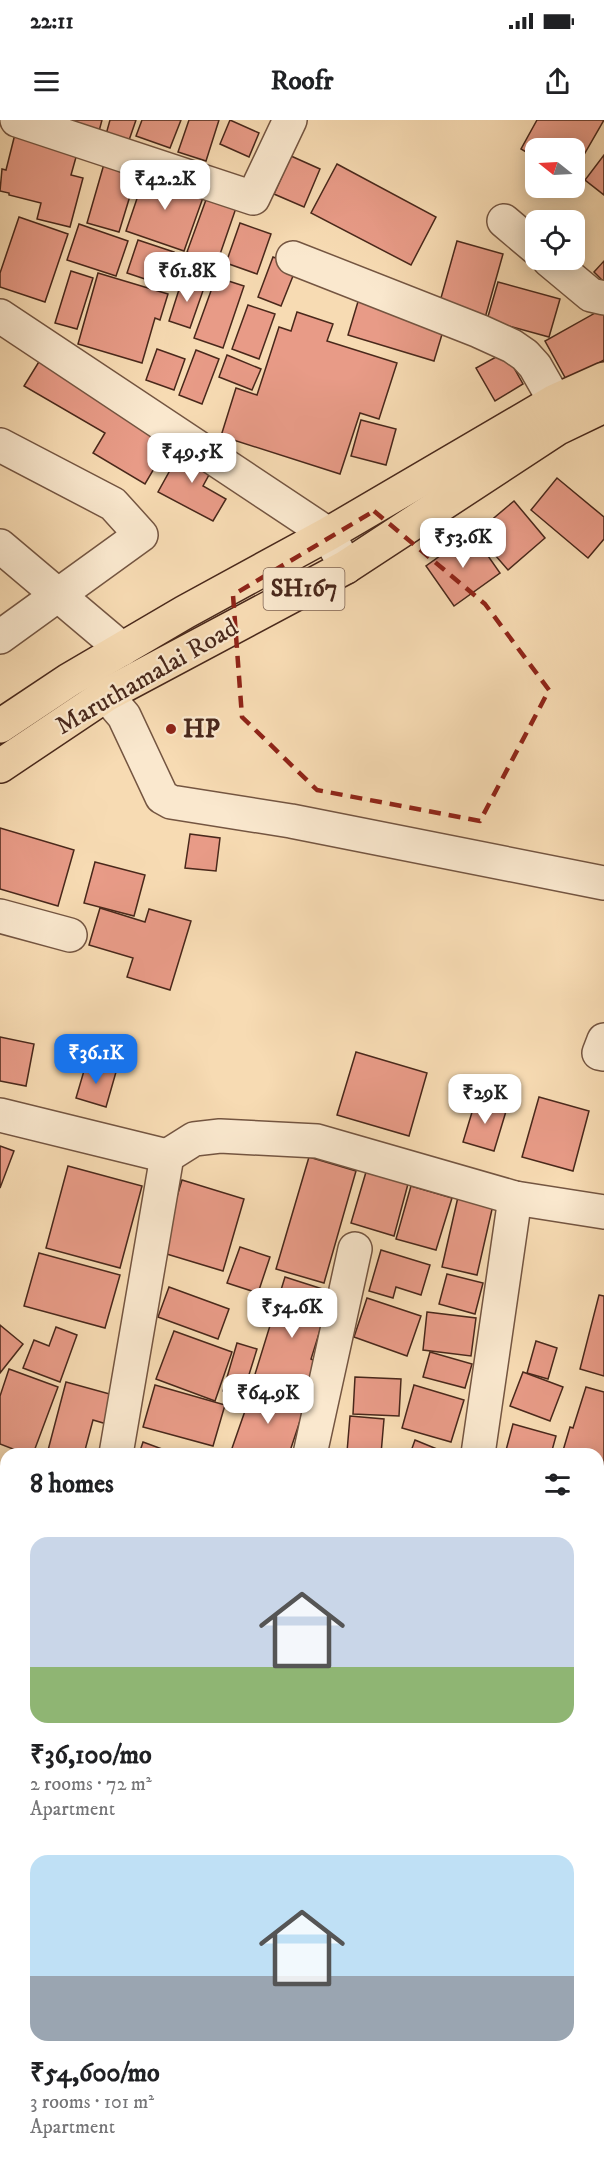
<!DOCTYPE html>
<meta charset="utf-8">
<style>
body{margin:0;font-family:"IM FELL DW Pica",serif;background:#f2f2f2;color:#202124;height:100vh;display:flex;flex-direction:column;font-size:22px;white-space:nowrap}
*{box-sizing:border-box;margin:0}
p{font-size:20px;color:#757577}
.icon{flex:none;width:33px;height:33px;fill:none;stroke:currentColor;stroke-width:2;stroke-linecap:round;stroke-linejoin:round}
.map{position:relative;flex:1;overflow:hidden}
.details{position:absolute;left:0px;top:1328px;width:604px;height:722px;display:flex;flex-direction:column;background:#fff;border-radius:18px 18px 0 0;box-shadow:0 3px 15px #0003}
.details>*{flex:none}
.needle{width:39px;rotate:288deg}
.tools{position:absolute;left:525px;top:18px;display:grid;gap:12px}
.tools a{display:grid;place-items:center;width:60px;height:60px;border-radius:12px;background:#fff;box-shadow:0 3px 15px #0003;font-size:30px}
.price{position:absolute;translate:-50% -51px;padding:0 14px;border-radius:12px;background:#fff;color:#222;font-size:20px;line-height:39px;filter:drop-shadow(0 2px 3px #0008)}
.price::after{content:'';position:absolute;left:50%;top:36px;width:18px;height:14px;margin-left:-9px;background:inherit;clip-path:polygon(0 0,100% 0,50% 100%)}
.price.active{background:#1a73e8;color:#fff}
ul{padding:0;list-style:none}
li{display:grid;align-content:center;gap:12px;height:318px;padding:0 30px}
li span{display:grid;place-items:center;height:186px;border-radius:18px;color:#555}
li>.icon{margin-inline-start:auto}
span .icon{width:108px;height:108px;fill:#fffc;stroke-width:1}
li b{font-size:26px}
h2{display:flex;justify-content:space-between;align-items:center;height:72px;padding:0 30px;font-size:26px}
.status{display:flex;justify-content:space-between;align-items:center;height:42px;padding:0 30px;background:#fff;direction:ltr}
.status svg{height:16px;fill:currentColor}
header{display:flex;justify-content:space-between;align-items:center;height:78px;padding:0 30px;background:#fff;font-size:27px;font-weight:800}
.map>svg:first-child{display:block}
.lines{fill:none;stroke-linecap:round;stroke-linejoin:round}
.stream{stroke:#7c8076;stroke-width:9}
.building{fill:#e89b87;stroke:#49281b;stroke-width:1.5}
.minor-casing{stroke:#745541;stroke-width:36}
.major-casing{stroke:#49281b;stroke-width:36}
.minor{stroke:#fae8ce;stroke-width:33}
.major{stroke:#f7dbb3;stroke-width:33}
.marked{fill:none;stroke:#8f2418;stroke-width:4.5;stroke-dasharray:12 8;stroke-linejoin:round}
.poi-dot{fill:#8f2418;stroke:#fae8ce;stroke-width:2}
.labels{text-anchor:middle;dominant-baseline:central;stroke-width:4.5;stroke-linejoin:round;paint-order:stroke}
.shield{fill:#fae8ce;stroke:#7e6251;stroke-width:1.5}
.shield-label{font-size:24px;font-weight:bold;fill:#49281b}
.street-label{font-size:26px;fill:#49281b;stroke:#fae8ce}
.poi-label{font-size:26px;font-weight:bold;fill:#49281b;stroke:#fae8ce;text-anchor:start}
</style>
<div class="status"><b>22:11</b><svg viewBox="0 0 49 12"><path d="M0 12V9h3v3zM5 12V6h3v6zM10 12V3h3v9zM15 12V0h3v12zM26 1h20v11H26zM47 4h2v5h-2z"/></svg></div>
<header><svg class="icon" aria-label="menu" viewBox="0 0 24 24"><path d="M4 6h16M4 12h16M4 18h16"/></svg>Roofr<svg class="icon" aria-label="share" viewBox="0 0 24 24"><path d="M12 15V3M7 8l5-5 5 5M5 13v7h14v-7"/></svg></header>
<div class="map">
<svg width="604" height="2048" viewBox="0 0 604 2048">
<rect width="100%" height="100%" fill="#f7dbb3"/>
<filter id="stains"><feTurbulence type="fractalNoise" baseFrequency=".00333" numOctaves="4"/><feColorMatrix values="0 0 0 0 .2 0 0 0 0 .09 0 0 0 0 .02 0 0 0 .5 -.17"/></filter>
<radialGradient id="worn" r=".72"><stop offset=".6" stop-color="#630" stop-opacity="0"/><stop offset="1" stop-color="#630" stop-opacity=".3"/></radialGradient>
<g class="lines">
<g class="stream">
<path d="M0,1916H6"/>
<path d="M598,1962H604"/>
</g>
</g>
<g class="building">
<path d="M63,0H102L98,15Z"/>
<path d="M110,0H136L127,26L105,18Z"/>
<path d="M142,0H181L170,28L136,16Z"/>
<path d="M189,0H219L206,41L178,32Z"/>
<path d="M230,0L259,13L249,37L220,24Z"/>
<path d="M537,0H604L574,52V28H536V38L521,29Z"/>
<path d="M15,14L78,30L71,55L83,58L70,107L37,99L41,83L9,75V73L0,71L2,49L6,50Z"/>
<path d="M604,35V75L585,60Z"/>
<path d="M291,36L320,49L304,87L274,74Z"/>
<path d="M104,44L137,53L119,112L87,103Z"/>
<path d="M337,44L436,97L411,145L311,93Z"/>
<path d="M146,52L205,72L184,131L126,111Z"/>
<path d="M207,77L236,88L217,143L187,132Z"/>
<path d="M19,97L68,114L45,182L0,167V153Z"/>
<path d="M240,103L271,114L257,154L226,143Z"/>
<path d="M79,104L128,121L116,156L67,140Z"/>
<path d="M138,120L174,132L163,165L127,153Z"/>
<path d="M457,121L503,134L485,198L439,185Z"/>
<path d="M273,137L297,146L281,186L258,177Z"/>
<path d="M604,141V162L594,152Z"/>
<path d="M71,151L93,158L77,209L55,203Z"/>
<path d="M98,153L168,174L160,200L155,198L142,243L78,224Z"/>
<path d="M183,157L205,165L190,208L169,201Z"/>
<path d="M216,157L244,166L223,228L194,218Z"/>
<path d="M498,162L560,179L549,217L487,200Z"/>
<path d="M360,175L446,201L434,241L348,215Z"/>
<path d="M248,185L275,194L259,239L232,229Z"/>
<path d="M604,188V240L567,261L545,221Z"/>
<path d="M297,192L333,204L327,221L397,243L379,299L360,293L340,354L221,316L236,268L257,275L279,207L291,211Z"/>
<path d="M157,229L185,239L174,270L146,260Z"/>
<path d="M196,230L219,239L202,284L179,275Z"/>
<path d="M505,232L523,264L495,281L476,248Z"/>
<path d="M227,235L261,249L252,270L219,257Z"/>
<path d="M40,240L172,318L145,364L93,333L105,313L24,266Z"/>
<path d="M361,300L396,309L386,345L351,336Z"/>
<path d="M184,325L216,342L203,366L226,379L213,401L158,372Z"/>
<path d="M557,358L604,397V419L588,438L531,390Z"/>
<path d="M514,381L545,418L508,450L476,413Z"/>
<path d="M472,413L500,453L454,486L426,446Z"/>
<path d="M0,708L74,730L58,786L0,769Z"/>
<path d="M190,714L220,718L216,751L185,748Z"/>
<path d="M95,742L145,755L134,796L84,783Z"/>
<path d="M100,788L145,802L149,789L191,801L170,870L127,857L133,838L89,825Z"/>
<path d="M0,917L34,924L26,966L0,961Z"/>
<path d="M356,932L427,953L409,1016L337,995Z"/>
<path d="M86,944L116,952L106,987L76,978Z"/>
<path d="M483,957L503,963L497,983L477,976Z"/>
<path d="M539,977L589,991L573,1051L522,1037Z"/>
<path d="M476,979L507,988L494,1031L463,1022Z"/>
<path d="M0,1026L14,1031L0,1068Z"/>
<path d="M309,1037L356,1051L324,1163L276,1149Z"/>
<path d="M68,1046L142,1066L120,1148L46,1128Z"/>
<path d="M366,1052L408,1064L394,1116L351,1103Z"/>
<path d="M182,1060L244,1079L223,1151L160,1132Z"/>
<path d="M411,1066L452,1078L436,1130L396,1119Z"/>
<path d="M458,1077L493,1085L477,1155L442,1147Z"/>
<path d="M240,1127L270,1137L258,1173L227,1163Z"/>
<path d="M381,1130L430,1145L421,1175L396,1167L393,1178L369,1171Z"/>
<path d="M39,1133L120,1155L105,1208L24,1186Z"/>
<path d="M447,1154L483,1163L475,1194L439,1184Z"/>
<path d="M285,1157L332,1172L311,1239L315,1241L304,1280L252,1264Z"/>
<path d="M169,1167L229,1189L218,1219L158,1197Z"/>
<path d="M599,1175L604,1176V1256L580,1249Z"/>
<path d="M367,1178L421,1196L407,1236L354,1217Z"/>
<path d="M427,1192L476,1198L471,1236L423,1230Z"/>
<path d="M0,1205L23,1224L0,1253Z"/>
<path d="M56,1207L77,1215L60,1262L23,1248L34,1220L49,1226Z"/>
<path d="M174,1211L232,1232L215,1281L156,1259Z"/>
<path d="M536,1221L557,1228L548,1259L527,1253Z"/>
<path d="M237,1223L257,1229L242,1277L223,1271Z"/>
<path d="M430,1232L472,1244L465,1268L423,1257Z"/>
<path d="M9,1249L58,1267L33,1334H26L0,1324V1276Z"/>
<path d="M523,1252L563,1267L550,1301L510,1286Z"/>
<path d="M355,1257L401,1259L399,1296L353,1294Z"/>
<path d="M66,1262L117,1276L110,1305L93,1300L84,1334H47Z"/>
<path d="M155,1265L225,1285L213,1326L143,1307Z"/>
<path d="M414,1265L464,1280L451,1322L402,1308Z"/>
<path d="M586,1267L604,1272V1361L598,1360V1334H562L570,1307L573,1308Z"/>
<path d="M253,1268L305,1286L289,1334H230Z"/>
<path d="M350,1296L384,1299L381,1334L347,1332Z"/>
<path d="M513,1304L556,1316L551,1334H505Z"/>
<path d="M415,1320L449,1334H410Z"/>
<path d="M143,1322L173,1333L172,1334H139Z"/>
<path d="M598,1362L604,1363L600,1393H598Z"/>
<path d="M6,1470V1501L0,1499V1492Z"/>
<path d="M4,1562L6,1563V1614L0,1613V1587Z"/>
<path d="M4,1647L6,1648V1739L0,1738V1667Z"/>
<path d="M13,2043H63L62,2048H12Z"/>
</g>
<g class="lines">
<g class="minor-casing">
<g id="minor">
<path d="M17,0L253,78L290,0"/>
<path d="M504,101L536,128"/>
<path d="M293,138L479,211L512,226L525,235L535,246L555,281"/>
<path d="M549,140L591,175L604,178"/>
<path d="M0,196L328,414L346,447"/>
<path d="M0,325L113,384L141,415L0,517"/>
<path d="M0,426L122,529"/>
<path d="M106,575L124,596L162,677L171,682L291,701L604,763"/>
<path d="M0,796L70,815"/>
<path d="M604,920L599,933L604,934"/>
<path d="M0,995L167,1036"/>
<path d="M116,1334L167,1036L194,1019L220,1016L317,1021L515,1078L604,1092"/>
<path d="M310,1334L355,1129"/>
<path d="M478,1334L515,1078"/>
<path d="M0,1364L6,1368"/>
<path d="M598,1507L604,1509"/>
<path d="M0,1638L6,1639"/>
</g>
</g>
<g class="major-casing">
<g id="major">
<path d="M0,606L69,560L185,492L328,414L555,281L604,259"/>
<path d="M0,646L106,575L346,447L558,308L604,286"/>
</g>
</g>
<use href="#minor" class="minor"/>
<use href="#major" class="major"/>
</g>
<path class="marked" d="M374,391L485,484L549,570L480,701L317,670L242,597L233,475Z"/>
<circle class="poi-dot" cx="171" cy="609" r="6"/>
<g class="labels">
<rect class="shield" x="263.5" y="448" width="81" height="42" rx="4.5"/>
<g class="shield-label">
<text x="304" y="469">SH167</text>
</g>
<g class="street-label">
<text transform="translate(147 557) rotate(-30)">Maruthamalai Road</text>
</g>
<g class="poi-label">
<text x="183" y="609">HP</text>
</g>
</g>
<rect width="100%" height="100%" filter="url(#stains)"/>
<rect width="100%" height="100%" fill="url(#worn)"/>
</svg>
<div class="tools">
<a><svg class="needle" viewBox="-14 -14 28 28"><path d="M0-13l5 13h-10z" fill="#e53935"/><path d="M0 13l5-13h-10z" fill="#757577"/></svg></a>
<a><svg class="icon" aria-label="locate" viewBox="0 0 24 24"><circle cx="12" cy="12" r="6"/><path d="M12 2v4M12 18v4M2 12h4M18 12h4"/></svg></a>
</div>
<b class="price" style="left:165px;top:91px">₹42.2K</b>
<b class="price" style="left:187px;top:183px">₹61.8K</b>
<b class="price" style="left:192px;top:364px">₹49.5K</b>
<b class="price" style="left:463px;top:449px">₹53.6K</b>
<b class="price active" style="left:96px;top:965px">₹36.1K</b>
<b class="price" style="left:485px;top:1005px">₹29K</b>
<b class="price" style="left:292px;top:1219px">₹54.6K</b>
<b class="price" style="left:268px;top:1305px">₹64.9K</b>
<section class="details">
<h2>8 homes<svg class="icon" aria-label="filters" viewBox="0 0 24 24"><path d="M4 7h16M4 17h16"/><circle cx="9" cy="7" r="2"/><circle cx="15" cy="17" r="2"/></svg></h2>
<ul>
<li><span style="background:linear-gradient(#c9d6e8 70%,#8fb573 0)"><svg class="icon" aria-label="home" viewBox="0 0 24 24"><path d="M3 11l9-7 9 7M6 9v11h12V9"/></svg></span><div><b>₹36,100/mo</b><p>2 rooms · 72 m²</p><p>Apartment</p></div></li>
<li><span style="background:linear-gradient(#bfe0f5 65%,#9aa5b1 0)"><svg class="icon" aria-label="home" viewBox="0 0 24 24"><path d="M3 11l9-7 9 7M6 9v11h12V9"/></svg></span><div><b>₹54,600/mo</b><p>3 rooms · 101 m²</p><p>Apartment</p></div></li>
</ul>
</section>
</div>
